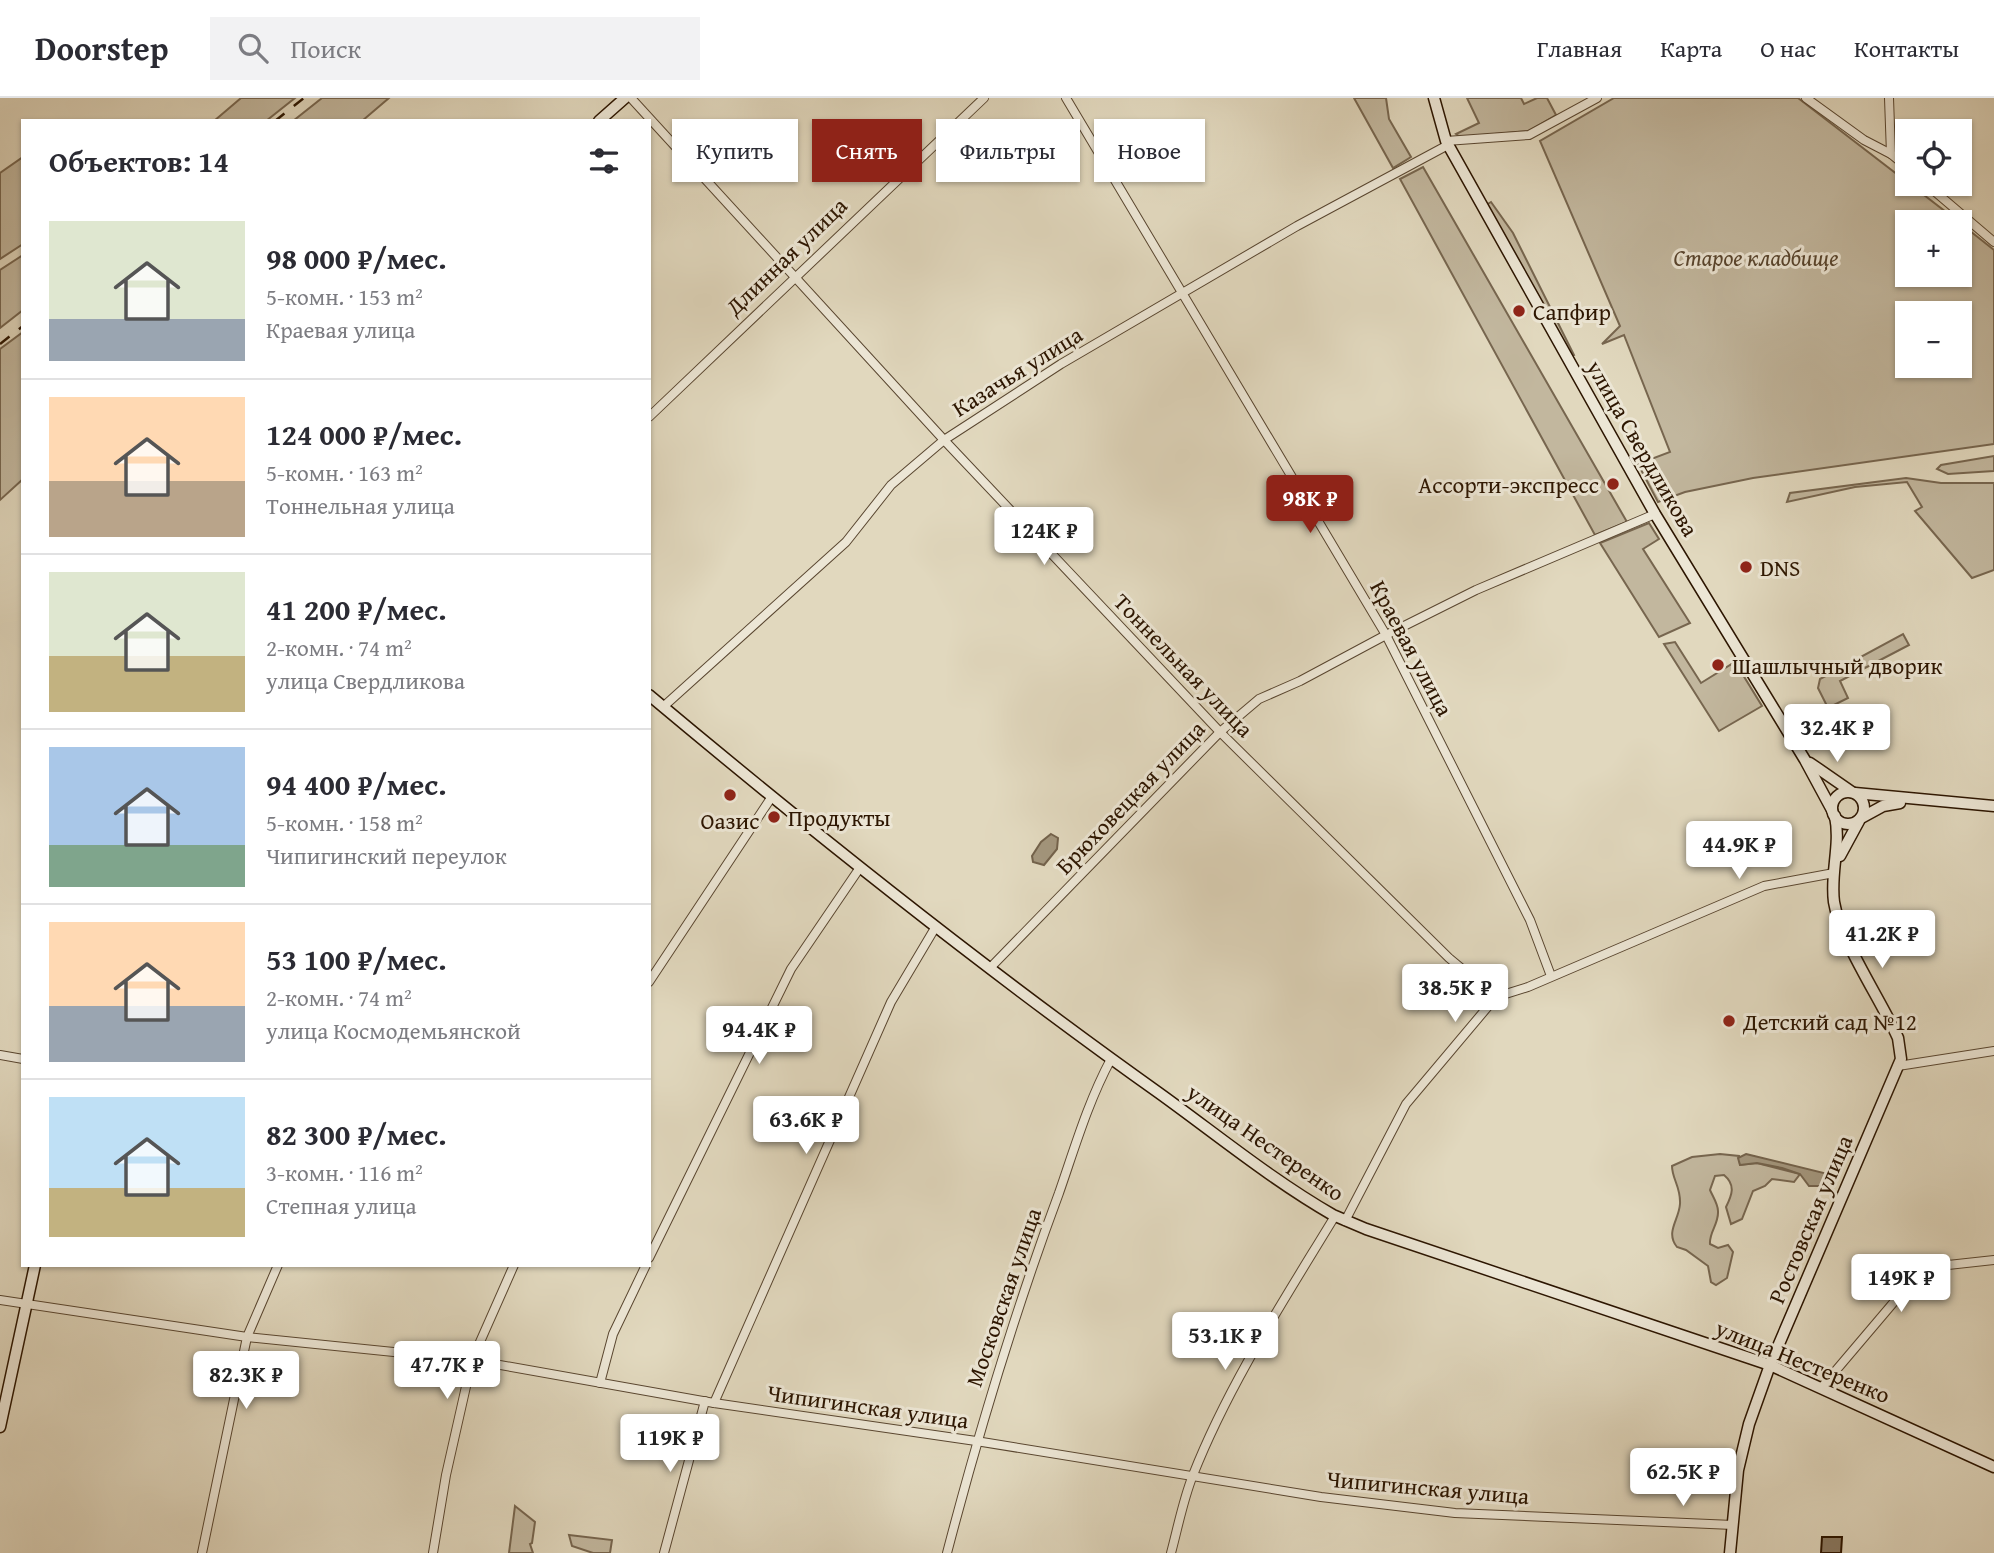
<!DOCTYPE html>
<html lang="ru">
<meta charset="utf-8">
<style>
body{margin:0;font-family:"Gentium Book Plus",serif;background:#f2f2f3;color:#2b2b33;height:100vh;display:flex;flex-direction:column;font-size:26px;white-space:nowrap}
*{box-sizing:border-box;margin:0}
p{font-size:23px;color:#7c7c81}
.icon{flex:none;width:38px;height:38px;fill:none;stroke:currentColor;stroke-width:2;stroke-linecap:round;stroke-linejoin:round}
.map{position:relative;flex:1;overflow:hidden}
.sheet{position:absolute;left:21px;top:21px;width:630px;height:1148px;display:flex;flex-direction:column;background:#fff;border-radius:0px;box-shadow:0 2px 5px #0004}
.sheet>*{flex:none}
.top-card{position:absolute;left:672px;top:21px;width:665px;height:63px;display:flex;gap:14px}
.tools{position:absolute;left:1895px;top:21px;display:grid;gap:14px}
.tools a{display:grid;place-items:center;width:77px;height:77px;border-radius:0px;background:#fff;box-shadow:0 2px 5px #0004;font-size:35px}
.price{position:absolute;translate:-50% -60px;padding:0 16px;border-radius:7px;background:#fff;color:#222;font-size:23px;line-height:46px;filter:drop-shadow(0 2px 4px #0008)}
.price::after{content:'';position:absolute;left:50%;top:42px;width:21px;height:16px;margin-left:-10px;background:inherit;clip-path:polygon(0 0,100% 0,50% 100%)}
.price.on{background:#8f2418;color:#fff}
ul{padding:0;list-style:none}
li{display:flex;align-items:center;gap:21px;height:175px;padding:0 28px}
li+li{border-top:2px solid #e1e1e2}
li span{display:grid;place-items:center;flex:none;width:196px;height:140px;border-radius:0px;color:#555}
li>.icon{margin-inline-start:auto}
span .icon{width:84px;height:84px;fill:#fffc;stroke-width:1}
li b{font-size:30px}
h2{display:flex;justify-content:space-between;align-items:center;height:84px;padding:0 28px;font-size:30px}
.tag{padding:0 24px;border-radius:0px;background:#fff;box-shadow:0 2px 5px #0004;font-size:24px;line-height:63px}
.tag.on{background:#8f2418;color:#fff}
header{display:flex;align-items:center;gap:42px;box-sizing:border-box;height:98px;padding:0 35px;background:#fff;border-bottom:2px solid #e1e1e2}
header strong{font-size:33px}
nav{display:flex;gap:38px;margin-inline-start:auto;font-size:24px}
.search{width:490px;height:63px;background:#f2f2f3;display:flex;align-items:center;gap:18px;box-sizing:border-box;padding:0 24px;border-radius:0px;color:#7c7c81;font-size:26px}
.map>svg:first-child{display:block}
.green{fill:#c2b79e;stroke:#77664f;stroke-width:2;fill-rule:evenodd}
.water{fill:#a3967d;stroke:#73624b;stroke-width:2}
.building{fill:#8a7a63;stroke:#2c1500;stroke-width:2}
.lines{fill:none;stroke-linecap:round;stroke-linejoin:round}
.street-casing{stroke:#594630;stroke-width:10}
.secondary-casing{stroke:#2c1500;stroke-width:13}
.street{stroke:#ece6d5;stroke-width:8}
.secondary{stroke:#ece6d5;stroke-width:10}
.rail{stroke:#2c1500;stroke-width:2.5;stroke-dasharray:12 12;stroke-linecap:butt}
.poi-dot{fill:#8f2418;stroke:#ece6d5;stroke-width:2.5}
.labels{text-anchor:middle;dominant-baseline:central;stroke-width:6;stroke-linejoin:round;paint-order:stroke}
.street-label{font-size:23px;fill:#2c1500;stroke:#ece6d5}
.park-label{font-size:23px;font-style:italic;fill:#59462f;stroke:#ece6d5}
.poi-label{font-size:23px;fill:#2c1500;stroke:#ece6d5;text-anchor:start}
</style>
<header>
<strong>Doorstep</strong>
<div class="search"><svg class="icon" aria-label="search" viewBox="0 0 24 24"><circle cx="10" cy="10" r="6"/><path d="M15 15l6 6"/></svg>Поиск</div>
<nav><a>Главная</a><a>Карта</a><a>О нас</a><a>Контакты</a></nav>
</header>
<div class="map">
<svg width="1994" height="1455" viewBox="0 0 1994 1455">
<rect width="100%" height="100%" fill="#e1d8be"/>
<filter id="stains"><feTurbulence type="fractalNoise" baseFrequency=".00286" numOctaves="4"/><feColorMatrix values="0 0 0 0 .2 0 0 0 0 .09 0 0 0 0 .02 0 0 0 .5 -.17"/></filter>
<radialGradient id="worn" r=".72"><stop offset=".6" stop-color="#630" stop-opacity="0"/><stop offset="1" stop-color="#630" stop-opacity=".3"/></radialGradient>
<g class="green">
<path d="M241,0H295L266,23H214Z"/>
<path d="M322,0H389L362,23H293Z"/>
<path d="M1354,0H1386L1389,21L1411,59L1393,70Z"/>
<path d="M1467,0H1521L1524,6L1537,0H1547L1556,17L1529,33L1460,39L1456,36L1479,25Z"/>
<path d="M1614,0H1798L1959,124H1908V177H1960V125L1994,152V346L1753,380L1685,394L1658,404L1638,366L1670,354L1624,237L1602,246L1620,228L1540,43ZM1908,215H1960V268H1908Z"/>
<path d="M23,59V146L0,161V75Z"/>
<path d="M1423,69L1627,424L1595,437L1400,81Z"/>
<path d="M1491,104L1513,135L1574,257L1570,259L1486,107Z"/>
<path d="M23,157V212L0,230V172Z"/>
<path d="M23,234V381L0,402V251Z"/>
<path d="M1994,358V373L1948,376L1937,371L1941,367Z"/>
<path d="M1906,380L1941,385H1994V472L1972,480L1915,413L1922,409L1907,384L1855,389L1787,404L1790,395Z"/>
<path d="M1649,425L1659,441L1643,451L1690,525L1659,539L1600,445Z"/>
<path d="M1903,536L1909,547L1840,583L1848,600L1828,610L1818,590L1820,581Z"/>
<path d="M1675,544L1701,585L1735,564L1762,608L1719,633L1664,546Z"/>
<path d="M1720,1056L1739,1058L1740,1067L1757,1065L1800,1076L1794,1084L1772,1081L1765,1088L1753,1093L1742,1121L1731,1126L1726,1109C1732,1097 1736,1087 1724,1077L1715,1078L1710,1092C1713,1099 1718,1106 1718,1113C1719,1126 1709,1134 1710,1146L1718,1150L1728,1147L1733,1154L1727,1180L1716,1187L1711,1184L1708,1168L1686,1152L1677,1149C1665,1134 1679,1122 1680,1106C1681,1089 1672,1081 1672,1068L1692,1059Z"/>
<path d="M515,1408L535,1424L532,1445L530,1446L533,1455H509Z"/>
<path d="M569,1437L612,1442L610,1455H593L572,1448Z"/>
</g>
<g class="water">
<path d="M1051,736L1058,740L1057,751L1044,767L1033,764L1032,758L1041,744Z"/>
<path d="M1746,1056L1828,1076L1832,1083L1829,1088H1809L1800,1076L1782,1070L1757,1065L1740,1067L1738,1060Z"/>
</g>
<path class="building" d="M1822,1439H1842L1841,1455H1821Z"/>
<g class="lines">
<g class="street-casing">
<g id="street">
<path d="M631,0L944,342L1220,634L1449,860L1496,899"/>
<path d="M1066,0L1386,537L1530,822L1551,878"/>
<path d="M1806,0L1864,42L1891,56"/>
<path d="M1889,0L1891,56L1908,70"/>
<path d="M1446,43L1529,37L1597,0"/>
<path d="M1926,86L1994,144"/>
<path d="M649,319L984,0"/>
<path d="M663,609L846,444L891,387L944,342L1061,266L1297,128L1448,47"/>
<path d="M990,870L1220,634L1259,601L1300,583L1386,537L1476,492L1655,416"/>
<path d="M649,884L771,700"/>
<path d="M0,957L23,961"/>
<path d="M1898,968L1994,953"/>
<path d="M1345,1123L1406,1006L1496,899L1528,889L1764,788L1834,775"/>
<path d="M649,1160L791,871L859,771"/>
<path d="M0,1202L247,1239L472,1262L714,1305L976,1343L1321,1399L1455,1415L1733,1427"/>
<path d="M600,1285L613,1236L646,1167"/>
<path d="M1821,1290L1916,1178L1939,1168L1994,1162"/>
<path d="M714,1305L891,904L935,830"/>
<path d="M202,1455L247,1239L278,1167"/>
<path d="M433,1455L446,1377L472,1262L514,1167"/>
<path d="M664,1455L705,1303"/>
<path d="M947,1455C979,1333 1015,1213 1059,1095C1075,1049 1088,1004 1111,961"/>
<path d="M1171,1455C1178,1429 1183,1402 1193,1377C1229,1286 1284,1202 1335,1118"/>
</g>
</g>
<g class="secondary-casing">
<g id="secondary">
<path d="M1434,0L1446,43L1655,416L1805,662L1832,712"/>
<path d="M599,23L625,0"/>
<path d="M649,597C815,736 983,870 1159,995C1216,1036 1272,1082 1333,1117L1366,1131L1770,1267L1994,1369"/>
<path d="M1810,665L1852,694"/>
<circle cx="1848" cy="710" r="16"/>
<path d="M1855,695L1994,708"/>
<path d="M1861,720L1883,708L1900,705"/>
<path d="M1840,758L1859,723"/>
<path d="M0,1329L35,1167"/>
<path d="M1730,1455L1738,1372L1749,1326L1770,1267L1901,961L1898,940C1881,902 1840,842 1834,804C1830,775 1841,747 1835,718"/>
</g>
</g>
<use href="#street" class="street"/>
<use href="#secondary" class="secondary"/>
<g class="rail">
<path d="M275,23L304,0"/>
<path d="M0,246L23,228"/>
</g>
</g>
<g class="poi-dot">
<circle cx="1519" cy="213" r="7"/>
<circle cx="1613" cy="386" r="7"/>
<circle cx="1746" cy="469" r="7"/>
<circle cx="1718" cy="567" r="7"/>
<circle cx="730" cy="697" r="7"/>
<circle cx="774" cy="719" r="7"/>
<circle cx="1729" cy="923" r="7"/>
</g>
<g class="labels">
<g class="street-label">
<text transform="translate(786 158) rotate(-44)">Длинная улица</text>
<text transform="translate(1017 273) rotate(-32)">Казачья улица</text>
<text transform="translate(1643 350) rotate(60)">улица Свердликова</text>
<text transform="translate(1412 550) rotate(62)">Краевая улица</text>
<text transform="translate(1184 567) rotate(46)">Тоннельная улица</text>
<text transform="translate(1130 699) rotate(-46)">Брюховецкая улица</text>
<text transform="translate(1266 1044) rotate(35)">улица Нестеренко</text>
<text transform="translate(1810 1121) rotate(-67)">Ростовская улица</text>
<text transform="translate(1003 1199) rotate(-71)">Московская улица</text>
<text transform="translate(1803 1263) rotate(22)">улица Нестеренко</text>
<text transform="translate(868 1308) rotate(8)">Чипигинская улица</text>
<text transform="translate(1428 1389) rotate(5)">Чипигинская улица</text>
</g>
<g class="park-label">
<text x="1756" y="159">Старое кладбище</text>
</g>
<g class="poi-label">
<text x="1533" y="213">Сапфир</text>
<text x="1599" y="386" text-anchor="end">Ассорти-экспресс</text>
<text x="1760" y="469">DNS</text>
<text x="1732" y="567">Шашлычный дворик</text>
<text x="788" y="719">Продукты</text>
<text x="730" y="722" text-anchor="middle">Оазис</text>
<text x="1743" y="923">Детский сад №12</text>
</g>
</g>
<rect width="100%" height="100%" filter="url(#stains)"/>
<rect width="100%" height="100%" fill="url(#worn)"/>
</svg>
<div class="tools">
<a><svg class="icon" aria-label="locate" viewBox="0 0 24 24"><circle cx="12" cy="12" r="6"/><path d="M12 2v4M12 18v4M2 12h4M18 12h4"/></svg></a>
<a>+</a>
<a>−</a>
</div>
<b class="price on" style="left:1310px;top:437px">98K ₽</b>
<b class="price" style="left:1044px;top:469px">124K ₽</b>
<b class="price" style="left:1837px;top:666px">32.4K ₽</b>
<b class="price" style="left:1739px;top:783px">44.9K ₽</b>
<b class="price" style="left:1882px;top:872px">41.2K ₽</b>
<b class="price" style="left:1455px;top:926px">38.5K ₽</b>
<b class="price" style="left:759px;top:968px">94.4K ₽</b>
<b class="price" style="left:806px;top:1058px">63.6K ₽</b>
<b class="price" style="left:1901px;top:1216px">149K ₽</b>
<b class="price" style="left:1225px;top:1274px">53.1K ₽</b>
<b class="price" style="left:447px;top:1303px">47.7K ₽</b>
<b class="price" style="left:246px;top:1313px">82.3K ₽</b>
<b class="price" style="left:670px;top:1376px">119K ₽</b>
<b class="price" style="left:1683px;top:1410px">62.5K ₽</b>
<div class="top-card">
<a class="tag">Купить</a>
<a class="tag on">Снять</a>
<a class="tag">Фильтры</a>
<a class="tag">Новое</a>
</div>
<section class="sheet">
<h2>Объектов: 14<svg class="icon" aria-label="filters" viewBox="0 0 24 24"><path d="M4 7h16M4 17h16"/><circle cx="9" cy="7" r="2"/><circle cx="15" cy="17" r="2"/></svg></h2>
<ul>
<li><span style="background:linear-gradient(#dfe7d0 70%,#9aa5b1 0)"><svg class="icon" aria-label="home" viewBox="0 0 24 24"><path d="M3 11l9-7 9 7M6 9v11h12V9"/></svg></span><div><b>98 000 ₽/мес.</b><p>5-комн. · 153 m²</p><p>Краевая улица</p></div></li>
<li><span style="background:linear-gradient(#ffd9b3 60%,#b9a48a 0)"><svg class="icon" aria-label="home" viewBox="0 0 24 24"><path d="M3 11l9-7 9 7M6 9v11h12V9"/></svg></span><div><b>124 000 ₽/мес.</b><p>5-комн. · 163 m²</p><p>Тоннельная улица</p></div></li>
<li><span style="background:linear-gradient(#dfe7d0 60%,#c2b280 0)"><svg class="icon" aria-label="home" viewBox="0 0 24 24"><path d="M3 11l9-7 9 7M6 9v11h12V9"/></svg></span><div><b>41 200 ₽/мес.</b><p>2-комн. · 74 m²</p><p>улица Свердликова</p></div></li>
<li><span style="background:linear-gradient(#a9c7e8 70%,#7fa58c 0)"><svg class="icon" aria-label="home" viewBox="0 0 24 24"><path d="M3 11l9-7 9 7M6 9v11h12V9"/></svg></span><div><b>94 400 ₽/мес.</b><p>5-комн. · 158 m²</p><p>Чипигинский переулок</p></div></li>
<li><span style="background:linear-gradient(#ffd9b3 60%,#9aa5b1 0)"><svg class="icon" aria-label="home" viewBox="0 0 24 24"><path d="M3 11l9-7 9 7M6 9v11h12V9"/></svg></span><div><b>53 100 ₽/мес.</b><p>2-комн. · 74 m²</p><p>улица Космодемьянской</p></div></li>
<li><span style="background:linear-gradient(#bfe0f5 65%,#c2b280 0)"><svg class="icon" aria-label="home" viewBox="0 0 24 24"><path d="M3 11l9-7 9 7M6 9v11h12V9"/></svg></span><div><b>82 300 ₽/мес.</b><p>3-комн. · 116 m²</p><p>Степная улица</p></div></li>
</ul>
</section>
</div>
